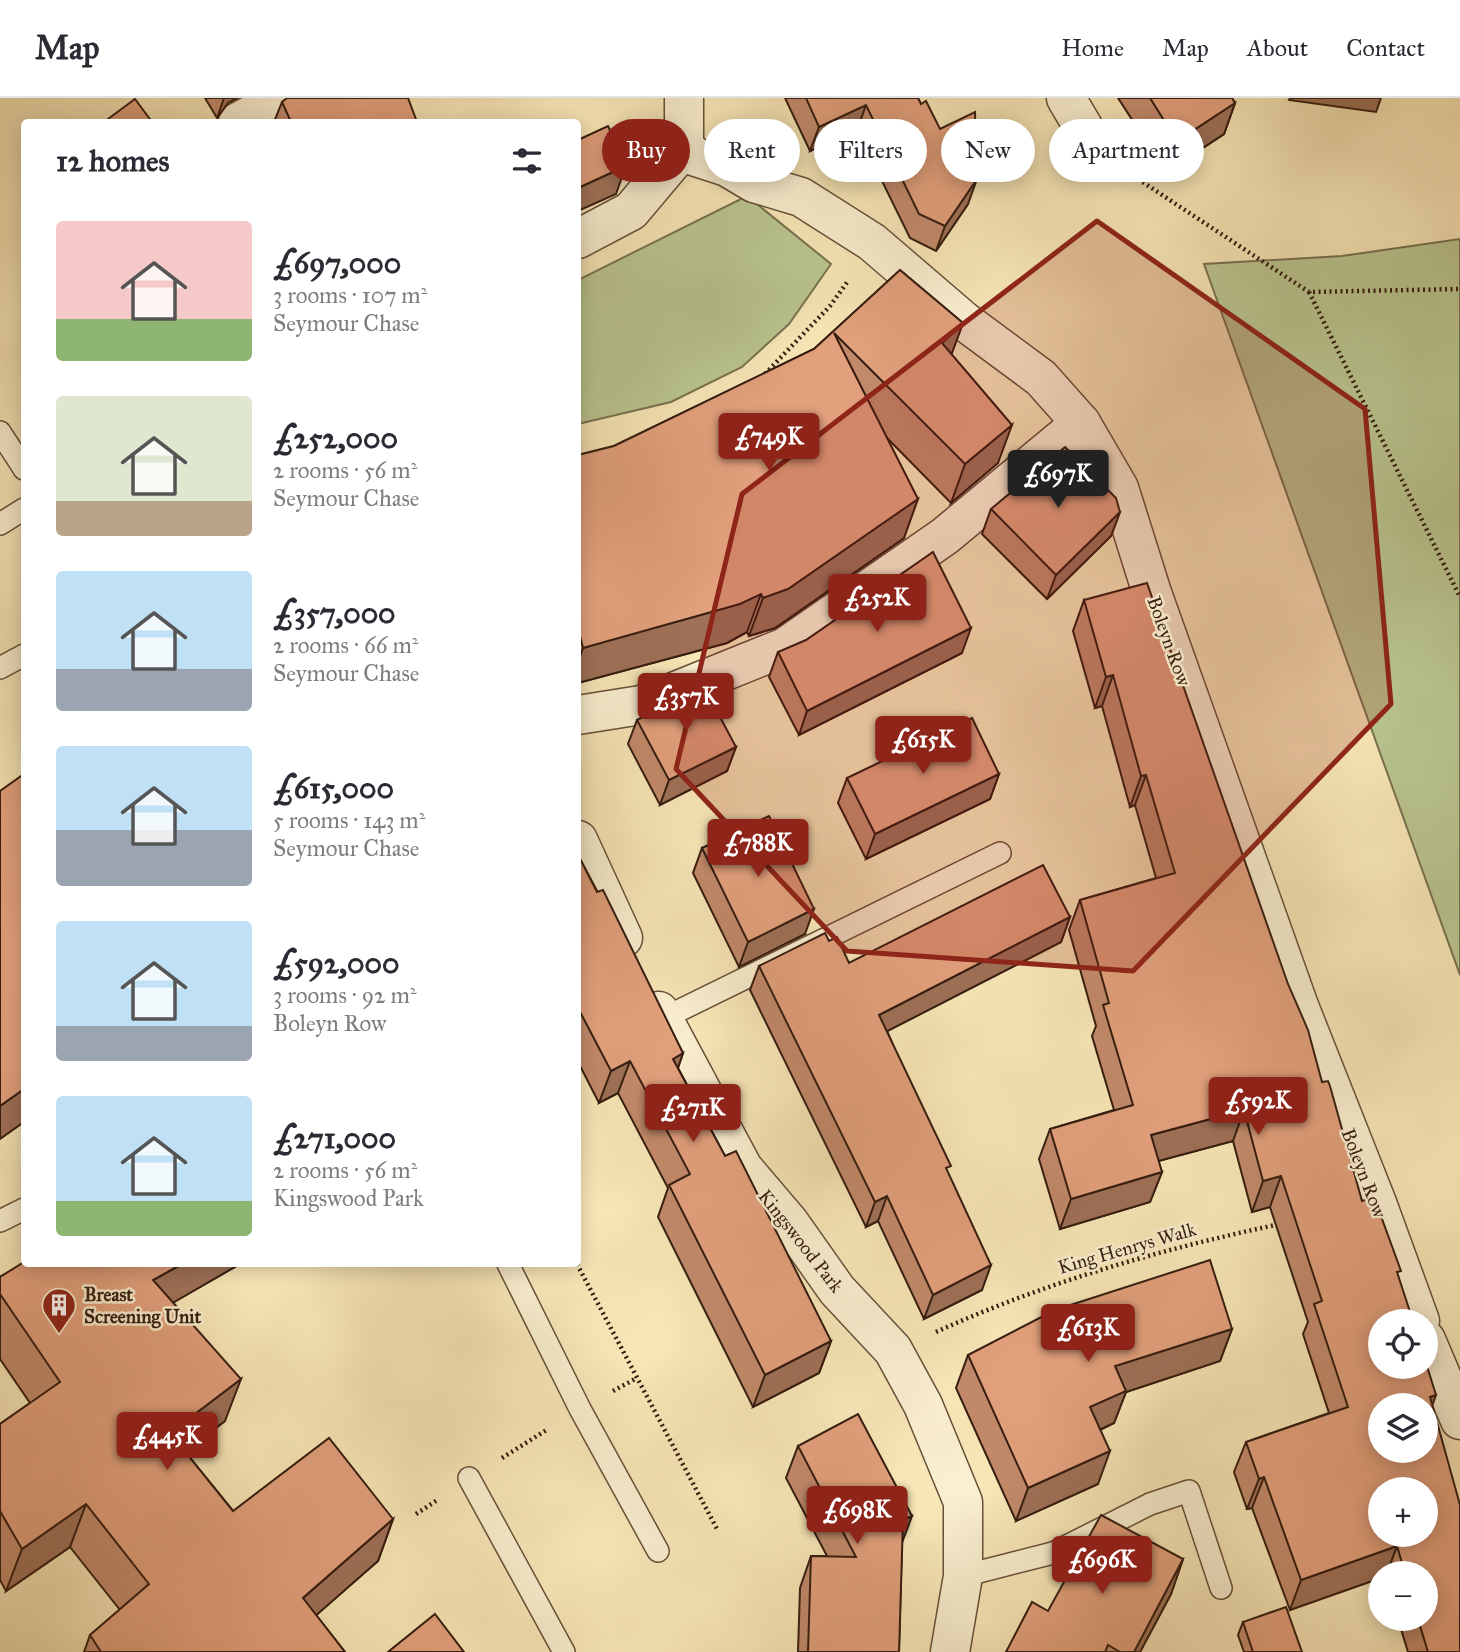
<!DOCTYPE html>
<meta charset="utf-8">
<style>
body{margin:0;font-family:"IM FELL Great Primer",serif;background:#f7f7f7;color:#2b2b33;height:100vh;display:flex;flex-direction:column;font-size:26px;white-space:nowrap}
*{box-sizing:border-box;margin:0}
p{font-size:23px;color:#7c7c81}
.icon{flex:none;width:38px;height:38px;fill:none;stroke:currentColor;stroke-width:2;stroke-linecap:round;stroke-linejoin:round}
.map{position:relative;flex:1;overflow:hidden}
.drawer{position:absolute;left:21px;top:21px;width:560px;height:1148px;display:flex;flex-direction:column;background:#fff;border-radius:7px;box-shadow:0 4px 18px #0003}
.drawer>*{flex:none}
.guide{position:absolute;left:602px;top:21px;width:665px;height:63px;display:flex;gap:14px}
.fabs{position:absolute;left:1368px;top:1211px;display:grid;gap:14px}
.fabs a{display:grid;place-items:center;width:70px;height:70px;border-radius:50%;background:#fff;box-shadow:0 4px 18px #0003;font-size:35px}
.price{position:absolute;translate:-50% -60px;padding:0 16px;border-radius:7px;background:#8f2418;color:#fff;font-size:23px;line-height:46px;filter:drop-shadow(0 2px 4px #0008)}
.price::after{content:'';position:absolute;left:50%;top:42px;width:21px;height:16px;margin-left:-10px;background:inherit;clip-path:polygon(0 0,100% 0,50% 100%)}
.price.selected{background:#222;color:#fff}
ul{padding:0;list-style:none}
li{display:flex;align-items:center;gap:21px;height:175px;padding:0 35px}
li span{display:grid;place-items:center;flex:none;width:196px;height:140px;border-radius:7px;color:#555}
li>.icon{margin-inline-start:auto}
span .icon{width:84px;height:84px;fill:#fffc;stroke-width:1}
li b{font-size:30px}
h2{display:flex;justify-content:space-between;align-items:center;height:84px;padding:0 35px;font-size:30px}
.tag{padding:0 24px;border-radius:32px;background:#fff;box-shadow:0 4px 18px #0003;font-size:24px;line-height:63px}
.tag.selected{background:#8f2418;color:#fff}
header{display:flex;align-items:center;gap:42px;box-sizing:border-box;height:98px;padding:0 35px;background:#fff;border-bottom:2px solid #e1e1e2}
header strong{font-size:33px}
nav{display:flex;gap:38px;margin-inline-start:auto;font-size:24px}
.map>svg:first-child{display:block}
.green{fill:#bac690;stroke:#787150;stroke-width:2}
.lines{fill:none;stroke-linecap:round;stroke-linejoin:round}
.service-casing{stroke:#664f39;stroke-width:24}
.minor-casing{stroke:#664f39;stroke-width:41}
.path{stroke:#351c0f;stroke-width:4.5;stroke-dasharray:2 3.5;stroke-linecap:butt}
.service{stroke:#faefd0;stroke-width:21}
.minor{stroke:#faefd0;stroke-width:38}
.wall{fill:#c28a6b;stroke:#351c0f;stroke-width:2}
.shaded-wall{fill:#9e7057;stroke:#351c0f;stroke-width:2}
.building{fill:#e2a07c;stroke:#351c0f;stroke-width:2;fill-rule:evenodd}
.marked{fill:#8f2418;fill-opacity:0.2;stroke:#8f2418;stroke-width:5;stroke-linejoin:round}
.labels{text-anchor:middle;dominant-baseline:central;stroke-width:5;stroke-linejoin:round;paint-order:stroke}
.street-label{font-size:19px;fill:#351c0f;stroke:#faefd0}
.poi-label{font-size:19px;font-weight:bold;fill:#351c0f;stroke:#faefd0;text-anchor:start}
</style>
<header>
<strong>Map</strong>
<nav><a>Home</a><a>Map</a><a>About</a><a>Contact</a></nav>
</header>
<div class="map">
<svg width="1460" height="1554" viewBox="0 0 1460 1554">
<rect width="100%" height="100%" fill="#f8e7b7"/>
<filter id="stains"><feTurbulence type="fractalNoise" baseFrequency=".00286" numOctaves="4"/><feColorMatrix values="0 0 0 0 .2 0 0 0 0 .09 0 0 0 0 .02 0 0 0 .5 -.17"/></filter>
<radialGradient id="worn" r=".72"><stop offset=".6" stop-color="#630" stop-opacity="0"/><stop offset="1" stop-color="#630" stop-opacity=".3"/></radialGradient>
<g class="green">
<path d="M747,98L831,166L789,226L742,269L671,304L578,326V182Z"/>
<path d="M1460,141V877L1204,166L1342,158Z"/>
</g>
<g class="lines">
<g class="service-casing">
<g id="service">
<path d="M0,334L24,371"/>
<path d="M0,426L24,411"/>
<path d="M0,570L24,557"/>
<path d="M662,921L1000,755"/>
<path d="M0,1123L24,1111"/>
<path d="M508,1166L580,1311L658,1453"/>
<path d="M469,1380L564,1554"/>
<path d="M963,1478L1053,1455L1150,1406L1189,1393L1221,1490"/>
</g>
</g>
<g class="minor-casing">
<g id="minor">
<path d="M1066,0L1099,56"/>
<path d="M238,24L283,0"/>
<path d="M684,50L696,59L727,69L754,85L801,99L872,144L964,223L1041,280L1081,325L1119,390L1151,492L1299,908L1377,1105L1420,1223"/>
<path d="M578,141L631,113L684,50V0"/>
<path d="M578,617L641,607L785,549L945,438L1081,325"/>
<path d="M578,742L623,840"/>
<path d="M659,913L743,1070L789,1124L837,1192L893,1252L923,1307L963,1404V1478L950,1554"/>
<path d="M1426,1242L1460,1322"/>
</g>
</g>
<g class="path">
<path d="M1138,81L1309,194L1460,191"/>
<path d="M1309,194L1460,499"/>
<path d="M765,276L830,208L848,183"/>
<path d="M577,1166L717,1431"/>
<path d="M936,1234C1046,1184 1162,1151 1280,1126"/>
<path d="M613,1293L637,1280"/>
<path d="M502,1360L548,1331"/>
<path d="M416,1416L439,1401"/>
</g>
<use href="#service" class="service"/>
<use href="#minor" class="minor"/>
</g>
<g class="wall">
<path d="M205,0H237L228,5L217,20Z"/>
<path d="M785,0H918L968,106L936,153L910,140L857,32L810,53Z"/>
<path d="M1118,0H1232L1235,5L1224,36L1166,74Z"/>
<path d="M282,4L417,24H274Z"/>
<path d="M900,172L963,225L951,257L998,365L951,405L888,341L904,440L775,530L749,538L747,534L727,545L578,585V357L614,348L814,251Z"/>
<path d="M991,411L1120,414L1111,438L1047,501L982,436Z"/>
<path d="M1084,502L1322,984L1362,1103L1398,1178L1432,1308L1460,1554H1408L1398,1521H1426V1475H1381L1290,1512L1252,1410L1247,1411L1234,1374L1246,1344L1329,1315L1303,1236L1308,1224L1270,1109L1252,1114L1233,1043L1158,1063L1162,1074L1150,1104L1060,1131L1039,1061L1050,1031L1114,1012L1092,938L1096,928L1069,832L1080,802L1156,780L1135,707L1130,709L1102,608L1095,610L1073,533Z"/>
<path d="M778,554L962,555L799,637L769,579Z"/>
<path d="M637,622L736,649L727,673L660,707L628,646Z"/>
<path d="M999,676L990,701L866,761L838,705L847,680Z"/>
<path d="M702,750L805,836L739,869L693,775Z"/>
<path d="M578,757L683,955L678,970L725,1058L831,1243L819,1275L753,1309L658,1119L668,1090L618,995L599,1005L578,964Z"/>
<path d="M1070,819L1061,844L887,933L948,1076L982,1192L924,1221L878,1123L866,1129L750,892L759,868L829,843L849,865Z"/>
<path d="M24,1166H240L173,1204L225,1323L185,1354L233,1413L393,1421L378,1463L316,1517L345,1554H84L90,1537L120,1512L70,1449L6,1493L0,1482V1326L30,1305L0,1261V1179Z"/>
<path d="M1232,1231L1220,1263L1126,1294L1114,1325L1100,1332L1098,1386L1016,1423L956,1290L968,1257Z"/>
<path d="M798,1348L902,1444L899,1554H798L800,1490L811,1458H827L786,1380Z"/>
<path d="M1183,1461L1171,1496L1140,1554H1006L1048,1513Z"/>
<path d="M1243,1524L1302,1554H1244L1238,1537Z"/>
</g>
<g class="shaded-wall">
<path d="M224,0H237L228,5L217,20Z"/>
<path d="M1290,0H1381L1376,14L1289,2Z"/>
<path d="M1235,5L1224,36L1166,74L1177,43Z"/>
<path d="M866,7L857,32L810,53L819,29Z"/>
<path d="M626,68L616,96L578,113V90Z"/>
<path d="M977,81L968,106L936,153L945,128Z"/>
<path d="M963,225L949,263L942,245Z"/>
<path d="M1012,327L998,365L951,405L965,366Z"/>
<path d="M918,401L904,440L775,530L749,538L763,500Z"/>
<path d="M1120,414L1111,438L1047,501L1056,477Z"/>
<path d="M761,496L747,534L727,545L578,585V564L583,550Z"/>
<path d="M971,530L962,555L799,637L807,613Z"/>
<path d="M1113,577L1102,608L1095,610L1106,579Z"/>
<path d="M736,649L727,673L660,707L669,682Z"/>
<path d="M999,676L990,701L866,761L875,736Z"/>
<path d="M1146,677L1135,707L1130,709L1141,678Z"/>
<path d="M814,811L805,836L739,869L748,844Z"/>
<path d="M1070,819L1061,844L870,942L879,917Z"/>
<path d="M683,955L672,987L673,961Z"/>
<path d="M630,963L618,995L599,1005L611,973Z"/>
<path d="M24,991V1024L0,1041V1008Z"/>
<path d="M1244,1012L1233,1043L1140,1068L1151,1037Z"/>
<path d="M1162,1074L1150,1104L1060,1131L1071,1101Z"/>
<path d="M1281,1078L1270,1109L1252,1114L1263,1083Z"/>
<path d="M887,1098L878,1123L866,1129L875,1104Z"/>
<path d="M182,1166H240L138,1225L153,1182Z"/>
<path d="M991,1167L982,1192L924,1221L933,1197Z"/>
<path d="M1232,1231L1220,1263L1126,1294L1114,1325L1078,1342L1090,1309L1115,1268Z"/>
<path d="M831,1243L819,1275L753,1309L765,1277Z"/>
<path d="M241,1281L225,1323L155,1378L170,1335Z"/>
<path d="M1436,1297L1426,1325L1430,1299Z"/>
<path d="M1110,1353L1098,1386L1016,1423L1028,1390Z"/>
<path d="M1264,1379L1252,1410L1247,1411L1259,1381Z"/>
<path d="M86,1406L70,1449L6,1493L22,1451Z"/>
<path d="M912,1418L900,1450L903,1422Z"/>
<path d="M393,1421L378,1463L288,1542L303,1500Z"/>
<path d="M1397,1448L1387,1475H1381V1480L1290,1512L1301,1482Z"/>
<path d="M1183,1461L1171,1496L1140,1554H1134Z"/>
</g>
<g class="building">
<path d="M287,0H408L417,24H291L282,4Z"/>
<path d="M806,0H918L921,6L926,3L940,31L975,14L977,81L945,128L919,116L866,7L819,29Z"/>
<path d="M1150,0H1232L1235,5L1177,43Z"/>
<path d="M135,1L152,24H104Z"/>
<path d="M608,28L626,68L578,90V42Z"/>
<path d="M900,172L963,225L942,245L1012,327L965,366L834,235L918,401L788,491L763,500L761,496L740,506L583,550L578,530V357L614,348L814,251Z"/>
<path d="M1065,349L1116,400L1120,414L1056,477L991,411Z"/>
<path d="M933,454L971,530L807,613L778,554L806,542Z"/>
<path d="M1147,485L1288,886L1308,932L1322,984L1328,983L1330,988L1362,1103L1374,1099L1401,1173L1397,1174L1413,1223H1381V1269H1426V1265L1436,1297L1430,1299L1460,1407V1554H1428L1418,1521H1426V1475H1405L1397,1448L1301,1482L1264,1379L1259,1381L1246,1344L1348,1309L1314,1206L1322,1203L1281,1078L1263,1083L1244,1012L1151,1037L1162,1074L1071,1101L1050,1031L1133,1007L1103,907L1109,905L1080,802L1175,775L1146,677L1141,678L1113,577L1106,579L1084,502ZM1381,1307H1426V1353H1381ZM1381,1391H1426V1437H1381Z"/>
<path d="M703,587L736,649L669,682L637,622Z"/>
<path d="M972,620L999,676L875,736L847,680Z"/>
<path d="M24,676V991L0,1008V693Z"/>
<path d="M769,718L814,811L748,844L702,750Z"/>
<path d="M578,757L597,794L603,792L683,955L673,961L725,1058L736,1053L831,1243L765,1277L669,1087L690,1076L630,963L611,973L578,910Z"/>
<path d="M1043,767L1070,819L879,917L951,1068L946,1070L991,1167L933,1197L887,1098L875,1104L759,868L825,835L829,843L837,839L849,865Z"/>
<path d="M1210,1162L1232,1231L1115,1268L1126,1293L1090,1309L1110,1353L1028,1390L968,1257L1055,1212Z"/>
<path d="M24,1164V1166H182L153,1182L241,1281L170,1335L233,1413L329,1340L393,1421L303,1500L345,1554H101L90,1537L149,1486L86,1406L22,1451L0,1413V1326L60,1284L0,1196V1179Z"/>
<path d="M858,1316L912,1418L903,1422L899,1554H808L811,1458L856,1459L798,1348Z"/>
<path d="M1101,1417L1183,1461L1134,1554H1120L1108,1547L1105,1554H1006L1032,1504L1048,1513Z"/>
<path d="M1286,1509L1302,1554H1253L1243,1524Z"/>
<path d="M435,1516L464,1554H388Z"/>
</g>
<path class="marked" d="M1097,123L1365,311L1391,606L1133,873L847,853L676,671L742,396Z"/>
<defs>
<g id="building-pin" transform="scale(1.75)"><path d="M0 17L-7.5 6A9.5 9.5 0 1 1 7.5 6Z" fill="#8f2418" stroke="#faefd0"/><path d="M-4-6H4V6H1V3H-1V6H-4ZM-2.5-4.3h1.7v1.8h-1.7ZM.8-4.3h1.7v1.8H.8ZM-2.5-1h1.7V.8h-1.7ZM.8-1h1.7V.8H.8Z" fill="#fff"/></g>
</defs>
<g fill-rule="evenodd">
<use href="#building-pin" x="59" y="1207"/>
</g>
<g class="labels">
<g class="street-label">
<text transform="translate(1169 543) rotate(70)">Boleyn Row</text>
<text transform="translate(1364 1075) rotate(69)">Boleyn Row</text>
<text transform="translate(801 1143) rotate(52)">Kingswood Park</text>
<text transform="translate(1127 1150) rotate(-16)">King Henrys Walk</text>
</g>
<g class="poi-label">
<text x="84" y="1196">Breast<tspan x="84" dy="22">Screening Unit</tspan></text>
</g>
</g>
<rect width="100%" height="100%" filter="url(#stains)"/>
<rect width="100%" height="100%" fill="url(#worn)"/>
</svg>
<div class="fabs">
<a><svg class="icon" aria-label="locate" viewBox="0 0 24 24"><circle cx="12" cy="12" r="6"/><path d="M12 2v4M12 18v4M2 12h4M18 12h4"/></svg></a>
<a><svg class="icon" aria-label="layers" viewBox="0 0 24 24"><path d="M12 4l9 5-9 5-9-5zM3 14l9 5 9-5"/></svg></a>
<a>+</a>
<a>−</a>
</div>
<b class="price" style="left:769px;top:375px">£749K</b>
<b class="price selected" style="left:1058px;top:412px">£697K</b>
<b class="price" style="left:877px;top:536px">£252K</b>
<b class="price" style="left:686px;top:635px">£357K</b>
<b class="price" style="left:923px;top:678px">£615K</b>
<b class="price" style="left:758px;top:781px">£788K</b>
<b class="price" style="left:1258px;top:1039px">£592K</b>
<b class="price" style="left:693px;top:1046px">£271K</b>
<b class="price" style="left:1088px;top:1266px">£613K</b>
<b class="price" style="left:167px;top:1374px">£445K</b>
<b class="price" style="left:857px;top:1448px">£698K</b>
<b class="price" style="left:1102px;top:1498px">£696K</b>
<div class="guide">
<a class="tag selected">Buy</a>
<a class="tag">Rent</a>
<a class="tag">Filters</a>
<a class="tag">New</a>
<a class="tag">Apartment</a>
</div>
<section class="drawer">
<h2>12 homes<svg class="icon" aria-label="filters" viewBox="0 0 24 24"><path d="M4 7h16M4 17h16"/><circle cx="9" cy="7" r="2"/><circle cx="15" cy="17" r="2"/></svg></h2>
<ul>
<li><span style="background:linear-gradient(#f6c9c9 70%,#8fb573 0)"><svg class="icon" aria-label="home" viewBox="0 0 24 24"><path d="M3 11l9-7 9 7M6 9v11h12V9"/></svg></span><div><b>£697,000</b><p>3 rooms · 107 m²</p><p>Seymour Chase</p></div></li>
<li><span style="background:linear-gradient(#dfe7d0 75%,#b9a48a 0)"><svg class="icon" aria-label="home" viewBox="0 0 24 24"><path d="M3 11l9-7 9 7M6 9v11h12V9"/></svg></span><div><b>£252,000</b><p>2 rooms · 56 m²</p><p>Seymour Chase</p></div></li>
<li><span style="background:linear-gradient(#bfe0f5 70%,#9aa5b1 0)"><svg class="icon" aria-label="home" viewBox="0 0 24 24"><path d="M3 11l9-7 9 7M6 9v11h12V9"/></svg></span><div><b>£357,000</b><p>2 rooms · 66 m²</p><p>Seymour Chase</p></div></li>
<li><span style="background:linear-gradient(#bfe0f5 60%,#9aa5b1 0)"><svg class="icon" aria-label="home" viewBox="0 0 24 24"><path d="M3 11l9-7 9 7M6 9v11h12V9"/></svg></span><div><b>£615,000</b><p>5 rooms · 143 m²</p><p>Seymour Chase</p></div></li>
<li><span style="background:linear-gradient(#bfe0f5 75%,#9aa5b1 0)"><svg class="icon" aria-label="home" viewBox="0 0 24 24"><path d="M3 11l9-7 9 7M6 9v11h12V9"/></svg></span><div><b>£592,000</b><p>3 rooms · 92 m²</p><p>Boleyn Row</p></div></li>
<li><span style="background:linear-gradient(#bfe0f5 75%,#8fb573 0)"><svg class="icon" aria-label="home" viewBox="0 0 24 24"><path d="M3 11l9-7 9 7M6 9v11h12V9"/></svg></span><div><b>£271,000</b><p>2 rooms · 56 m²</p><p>Kingswood Park</p></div></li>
</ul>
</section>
</div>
